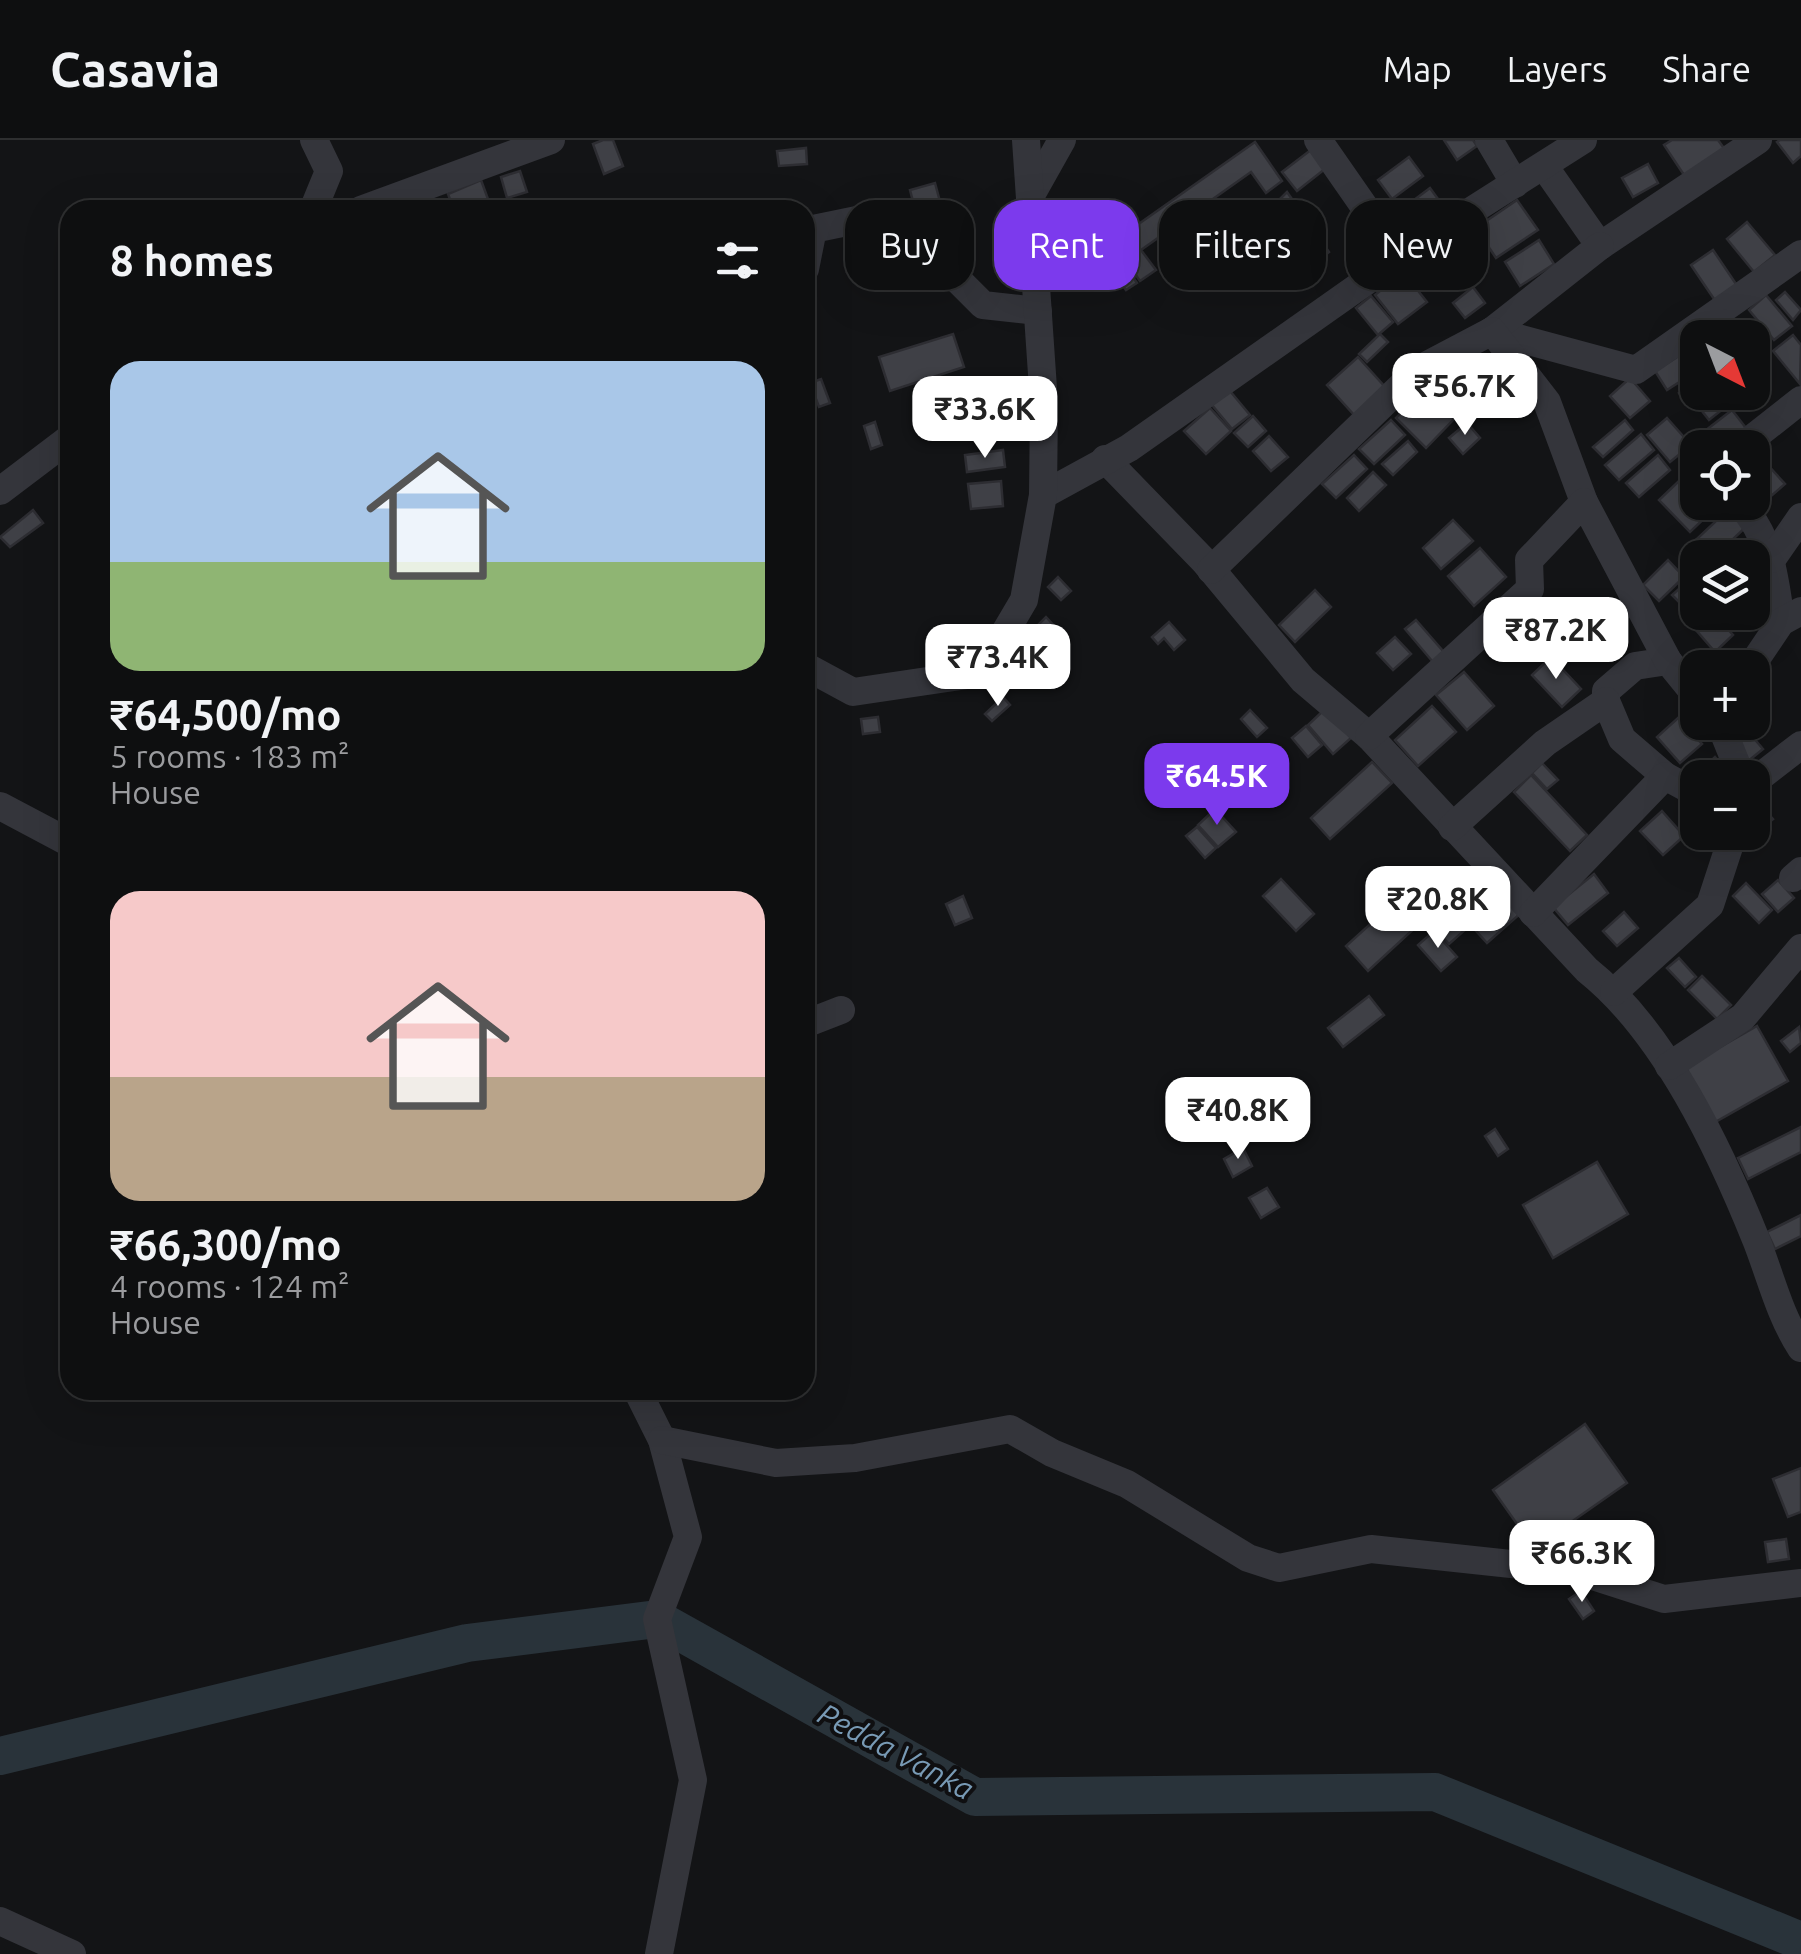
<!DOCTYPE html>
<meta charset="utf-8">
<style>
body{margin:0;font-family:Ubuntu,sans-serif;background:#171819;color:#f1f3f6;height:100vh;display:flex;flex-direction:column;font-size:38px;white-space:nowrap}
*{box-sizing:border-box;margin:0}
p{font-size:32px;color:#9b9c9f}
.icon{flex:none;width:55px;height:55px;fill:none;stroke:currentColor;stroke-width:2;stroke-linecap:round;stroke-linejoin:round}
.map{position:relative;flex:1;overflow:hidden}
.panel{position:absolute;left:60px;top:60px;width:755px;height:1200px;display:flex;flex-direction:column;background:#0e0f10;border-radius:30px;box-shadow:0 10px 40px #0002,0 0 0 2px #2e2f30}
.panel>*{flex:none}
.hud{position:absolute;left:845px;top:60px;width:805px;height:90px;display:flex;gap:20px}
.needle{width:65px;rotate:138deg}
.buttons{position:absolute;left:1680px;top:180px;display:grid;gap:20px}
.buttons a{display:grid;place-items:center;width:90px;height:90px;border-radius:20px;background:#0e0f10;box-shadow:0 10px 40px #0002,0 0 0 2px #2e2f30;font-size:50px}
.price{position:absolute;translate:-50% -85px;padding:0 22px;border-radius:20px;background:#fff;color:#222;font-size:32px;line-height:65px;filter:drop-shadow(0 2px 5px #0008)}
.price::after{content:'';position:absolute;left:50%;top:60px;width:30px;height:22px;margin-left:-15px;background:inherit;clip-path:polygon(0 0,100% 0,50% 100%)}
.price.selected{background:#7c3aed;color:#fff}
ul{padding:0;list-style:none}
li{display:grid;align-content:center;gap:20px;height:530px;padding:0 50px}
li span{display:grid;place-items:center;height:310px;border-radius:30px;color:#555}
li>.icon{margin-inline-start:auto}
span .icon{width:180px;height:180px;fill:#fffc;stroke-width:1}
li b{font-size:42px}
h2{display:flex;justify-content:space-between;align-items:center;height:120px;padding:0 50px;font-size:42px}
.chip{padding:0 35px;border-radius:30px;background:#0e0f10;box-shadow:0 10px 40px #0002,0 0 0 2px #2e2f30;font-size:35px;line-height:90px}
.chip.selected{background:#7c3aed;color:#fff}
header{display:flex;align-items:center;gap:60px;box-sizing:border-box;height:140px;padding:0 50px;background:#0e0f10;border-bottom:2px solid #2e2f30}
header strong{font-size:48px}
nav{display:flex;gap:55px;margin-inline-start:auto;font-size:35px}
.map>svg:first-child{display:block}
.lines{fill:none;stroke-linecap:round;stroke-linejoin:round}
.river{stroke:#29333a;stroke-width:38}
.building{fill:#3f4046;stroke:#2d2d32;stroke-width:2.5}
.minor{stroke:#34353b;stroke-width:28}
.labels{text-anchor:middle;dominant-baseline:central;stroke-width:8;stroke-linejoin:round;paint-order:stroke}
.water-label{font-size:30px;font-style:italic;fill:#789ab5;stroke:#0f0f11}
</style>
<header>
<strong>Casavia</strong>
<nav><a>Map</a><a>Layers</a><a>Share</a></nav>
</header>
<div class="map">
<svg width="1801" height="1814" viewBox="0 0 1801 1814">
<rect width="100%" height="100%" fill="#131416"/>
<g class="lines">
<path class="river" d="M0,1616L467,1503L657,1479L975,1657L1435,1652L1801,1801"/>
</g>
<g class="building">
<path d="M603,0H613L623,26L604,34L593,4Z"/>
<path d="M1444,0H1473L1477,6L1457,20Z"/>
<path d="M1672,0H1718L1726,11L1686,38L1664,5Z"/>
<path d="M1780,0H1801V16L1793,23L1777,2Z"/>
<path d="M1255,2L1282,41L1266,53L1251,32L1141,110L1156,130L1140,141L1113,102Z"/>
<path d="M1316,6L1330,25L1297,51L1282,32Z"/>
<path d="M806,8L807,24L779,26L777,11Z"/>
<path d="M1409,17L1423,36L1392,59L1378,40Z"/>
<path d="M1648,24L1658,43L1633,57L1622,38Z"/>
<path d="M520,31L527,52L507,58L501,37Z"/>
<path d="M481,40L492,70H454L448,54Z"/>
<path d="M935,43L942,69L917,77L910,50Z"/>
<path d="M1430,48L1446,70L1423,87L1406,66Z"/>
<path d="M1287,52L1329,112L1319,120L1279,60Z"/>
<path d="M1517,60L1538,90L1496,118L1476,88Z"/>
<path d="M1747,82L1775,115L1754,132L1727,99Z"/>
<path d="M1539,100L1554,124L1520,146L1505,122Z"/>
<path d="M1713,110L1738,147L1716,162L1691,125Z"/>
<path d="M1121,120L1137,143L1126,150L1110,128Z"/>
<path d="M1403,132L1427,162L1398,184L1375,155Z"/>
<path d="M1473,147L1485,163L1465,178L1453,163Z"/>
<path d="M1785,152L1801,170L1793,180L1776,160Z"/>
<path d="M1766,155L1792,186L1774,200L1749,170Z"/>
<path d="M1371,156L1393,182L1378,195L1356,168Z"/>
<path d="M953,194L964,227L890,251L879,217Z"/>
<path d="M1380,194L1388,202L1367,222L1359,214Z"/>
<path d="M1793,195L1801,205L1800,244L1773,211Z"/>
<path d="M1690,209L1698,221V230L1667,250L1655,231Z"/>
<path d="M1474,213L1493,231L1455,268L1437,250Z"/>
<path d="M1358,217L1386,248L1355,276L1327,245Z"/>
<path d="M1630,238L1650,261L1630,278L1610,256Z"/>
<path d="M1698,238V252H1707L1689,267L1679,253Z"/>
<path d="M821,239L830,263L819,267L810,243Z"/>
<path d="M1424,249L1454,279L1426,308L1396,278Z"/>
<path d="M975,250L984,279L923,298L914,269Z"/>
<path d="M1230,251L1250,275L1232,289L1212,265Z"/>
<path d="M1715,252L1728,265L1709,280L1698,266Z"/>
<path d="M1210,268L1231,291L1206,314L1184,291Z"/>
<path d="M1732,270L1746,288L1721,308H1705L1697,297Z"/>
<path d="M1253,276L1266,291L1248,307L1234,293Z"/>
<path d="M1667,278L1691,305L1670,322L1647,295Z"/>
<path d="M1391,280L1405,295L1374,324L1359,309Z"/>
<path d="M1625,280L1633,290L1603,317L1593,307Z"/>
<path d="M875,282L882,305L871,309L864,286Z"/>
<path d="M1467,283L1480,298L1463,314L1449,298Z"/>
<path d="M1641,294L1654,310L1619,340L1605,325Z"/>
<path d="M1269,296L1288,317L1271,331L1253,311Z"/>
<path d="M1408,301L1417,312L1393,335L1382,324Z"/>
<path d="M1003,310L1005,327L967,332L965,315Z"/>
<path d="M1354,315L1367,329L1336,358L1322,344Z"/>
<path d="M1658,315L1670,330L1639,357L1626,343Z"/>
<path d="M1766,323L1785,344L1757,368L1752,362V335Z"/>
<path d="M1373,332L1386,345L1359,371L1347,358Z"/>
<path d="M1681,339L1698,357V362H1703L1712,371L1690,392L1659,360Z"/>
<path d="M1001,341L1003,366L971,369L968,344Z"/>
<path d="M1731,367L1748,385L1713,418H1698V424L1685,410Z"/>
<path d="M33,370L43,383L10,407L0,397Z"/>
<path d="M1453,380L1473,401L1441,429L1423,408Z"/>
<path d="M1480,408L1506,437L1474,466L1448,436Z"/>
<path d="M1668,420L1684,437L1659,461L1643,445Z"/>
<path d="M1058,437L1071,451L1061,460L1048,447Z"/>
<path d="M1688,441L1696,450L1681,464L1672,455Z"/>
<path d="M1315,450L1331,467L1295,502L1279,485Z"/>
<path d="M1714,474L1733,495L1715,512L1696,490Z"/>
<path d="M1046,477L1058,490L1044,504L1032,491Z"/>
<path d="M1416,480L1449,518L1438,528L1405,489Z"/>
<path d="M1169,482L1185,500L1174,510L1164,498L1158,504L1152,497Z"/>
<path d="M1516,482L1532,500L1522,509L1506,492Z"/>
<path d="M1395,497L1411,514L1393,530L1377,513Z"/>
<path d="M1551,517L1581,549L1562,567L1532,535Z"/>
<path d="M1464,532L1494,566L1467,590L1436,555Z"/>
<path d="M1003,557L1010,565L992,581L985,574Z"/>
<path d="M1432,566L1456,592L1418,626L1395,600Z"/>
<path d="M1325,569L1351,598L1333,614L1308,585Z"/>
<path d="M1250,570L1267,588L1257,597L1241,579Z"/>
<path d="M878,577L880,592L863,594L861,579Z"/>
<path d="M1678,578L1702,604L1680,623L1657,597Z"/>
<path d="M1306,586L1322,605L1308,617L1292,598Z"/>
<path d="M1746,589L1763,609L1747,622L1730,603Z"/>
<path d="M1715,617L1731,635L1728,638H1704L1699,632Z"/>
<path d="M1372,622L1392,643L1330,699L1311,678Z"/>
<path d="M1542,623L1558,640L1547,649L1532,633Z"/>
<path d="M1531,635L1587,695L1570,711L1514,652Z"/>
<path d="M1754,658L1773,679L1757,692L1752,687Z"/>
<path d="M1215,669L1236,692L1218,707L1198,685Z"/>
<path d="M1662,671L1684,696L1663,715L1640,691Z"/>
<path d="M1197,687L1216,708L1205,718L1186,696Z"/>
<path d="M1594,734L1608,753L1568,785L1553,767Z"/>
<path d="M1281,739L1314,774L1296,791L1263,756Z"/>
<path d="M1420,739L1442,763L1368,831L1346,806Z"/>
<path d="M1778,740L1794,758L1778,772L1762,754Z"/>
<path d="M1492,741L1521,773L1487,803L1458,771Z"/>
<path d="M1746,743L1772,770L1759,783L1733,756Z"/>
<path d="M963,756L972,778L955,785L946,764Z"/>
<path d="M1451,772L1466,789L1449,804L1434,787Z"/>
<path d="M1624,772L1638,788L1617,806L1603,791Z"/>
<path d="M1434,791L1457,817L1441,831L1418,805Z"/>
<path d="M1679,818L1696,837L1685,847L1667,828Z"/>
<path d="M1702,836L1731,865L1717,879L1688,850Z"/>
<path d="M1369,856L1384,875L1343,907L1328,888Z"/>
<path d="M1757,886L1788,941L1710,985L1680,930Z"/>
<path d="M1799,887L1801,903L1790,912L1781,901Z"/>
<path d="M1801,987V1012L1748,1039L1738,1018Z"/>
<path d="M1495,989L1508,1009L1498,1016L1485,996Z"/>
<path d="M1243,1008L1252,1026L1233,1037L1224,1019Z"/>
<path d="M1597,1022L1628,1074L1553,1118L1523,1065Z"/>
<path d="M1267,1048L1279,1067L1261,1078L1249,1058Z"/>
<path d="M1801,1075V1096L1775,1109L1767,1092Z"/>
<path d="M1585,1284L1627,1343L1534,1408L1493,1350Z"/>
<path d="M1801,1328V1372L1788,1377L1773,1339Z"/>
<path d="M1786,1399L1789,1419L1768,1422L1765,1402Z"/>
<path d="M1581,1451L1594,1471L1583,1479L1569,1459Z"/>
</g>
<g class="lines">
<g class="minor">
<path d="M1318,0L1400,118"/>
<path d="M1489,0L1515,44"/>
<path d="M1544,26L1600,106L1758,0"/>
<path d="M1030,57L1062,0"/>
<path d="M313,70L329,31L314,0"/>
<path d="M361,70L551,0"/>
<path d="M805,129L813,89L891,73L983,165L1038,171"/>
<path d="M1492,191L1636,230L1801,114"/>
<path d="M1492,191L1600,106"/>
<path d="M1740,308L1801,260"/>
<path d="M1105,319L1205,422L1303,540L1369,596L1587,830C1665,892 1720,1010 1757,1102C1771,1138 1780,1176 1801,1208"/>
<path d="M0,351L70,298"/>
<path d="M1043,355L1129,308L1416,106L1583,0"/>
<path d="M1738,362C1771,395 1775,438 1781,482"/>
<path d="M1772,419L1801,377"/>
<path d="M1211,430L1418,230L1492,191L1547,262L1584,362"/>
<path d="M805,526L853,552L981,533L1024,460L1043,355L1044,263L1026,0"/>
<path d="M1750,528L1781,482L1801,471"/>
<path d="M1606,561V551L1635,526L1668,521"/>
<path d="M1721,586L1742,638"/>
<path d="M1369,596L1530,449L1529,420L1584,362L1668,521L1698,558"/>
<path d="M1752,643L1801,605"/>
<path d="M0,666L70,703"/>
<path d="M1452,687L1545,603L1606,561L1622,599L1665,636"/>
<path d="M1793,738L1801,731"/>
<path d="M1533,773L1665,636L1698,654"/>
<path d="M1614,852L1710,765L1730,704L1722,692"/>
<path d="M805,884L841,870"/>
<path d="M1669,926L1743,877L1801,808"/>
<path d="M637,1250L662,1300L688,1397L657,1479L693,1640L659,1814"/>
<path d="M662,1300L776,1323L855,1318L1010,1289L1052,1313L1127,1344L1248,1418L1279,1428L1371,1409L1577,1431L1664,1459L1801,1443"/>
<path d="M0,1781L72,1814"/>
</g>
</g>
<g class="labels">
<g class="water-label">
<text transform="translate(896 1611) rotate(28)">Pedda Vanka</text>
</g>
</g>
</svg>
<div class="buttons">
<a><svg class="needle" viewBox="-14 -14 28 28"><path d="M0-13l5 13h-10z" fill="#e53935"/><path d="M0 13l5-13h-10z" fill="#9b9c9f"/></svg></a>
<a><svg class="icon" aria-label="locate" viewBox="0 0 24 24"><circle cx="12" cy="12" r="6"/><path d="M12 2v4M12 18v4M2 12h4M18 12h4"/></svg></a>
<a><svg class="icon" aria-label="layers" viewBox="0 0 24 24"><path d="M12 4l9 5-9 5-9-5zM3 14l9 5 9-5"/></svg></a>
<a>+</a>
<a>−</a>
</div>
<b class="price" style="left:1465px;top:298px">₹56.7K</b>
<b class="price" style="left:985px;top:321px">₹33.6K</b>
<b class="price" style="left:1556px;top:542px">₹87.2K</b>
<b class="price" style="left:998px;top:569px">₹73.4K</b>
<b class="price selected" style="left:1217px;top:688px">₹64.5K</b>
<b class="price" style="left:1438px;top:811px">₹20.8K</b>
<b class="price" style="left:1238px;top:1022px">₹40.8K</b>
<b class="price" style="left:1582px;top:1465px">₹66.3K</b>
<div class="hud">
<a class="chip">Buy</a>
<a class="chip selected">Rent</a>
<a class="chip">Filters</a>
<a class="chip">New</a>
</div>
<section class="panel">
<h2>8 homes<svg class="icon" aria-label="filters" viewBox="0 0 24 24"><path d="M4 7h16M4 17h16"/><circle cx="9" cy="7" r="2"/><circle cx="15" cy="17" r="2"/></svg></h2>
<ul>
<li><span style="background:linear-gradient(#a9c7e8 65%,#8fb573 0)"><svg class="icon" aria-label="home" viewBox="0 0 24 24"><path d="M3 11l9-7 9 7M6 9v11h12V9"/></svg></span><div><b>₹64,500/mo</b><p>5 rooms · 183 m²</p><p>House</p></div></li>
<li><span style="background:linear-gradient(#f6c9c9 60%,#b9a48a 0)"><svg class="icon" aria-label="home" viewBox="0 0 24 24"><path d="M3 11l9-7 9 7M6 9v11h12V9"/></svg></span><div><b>₹66,300/mo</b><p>4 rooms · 124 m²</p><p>House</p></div></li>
</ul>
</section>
</div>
